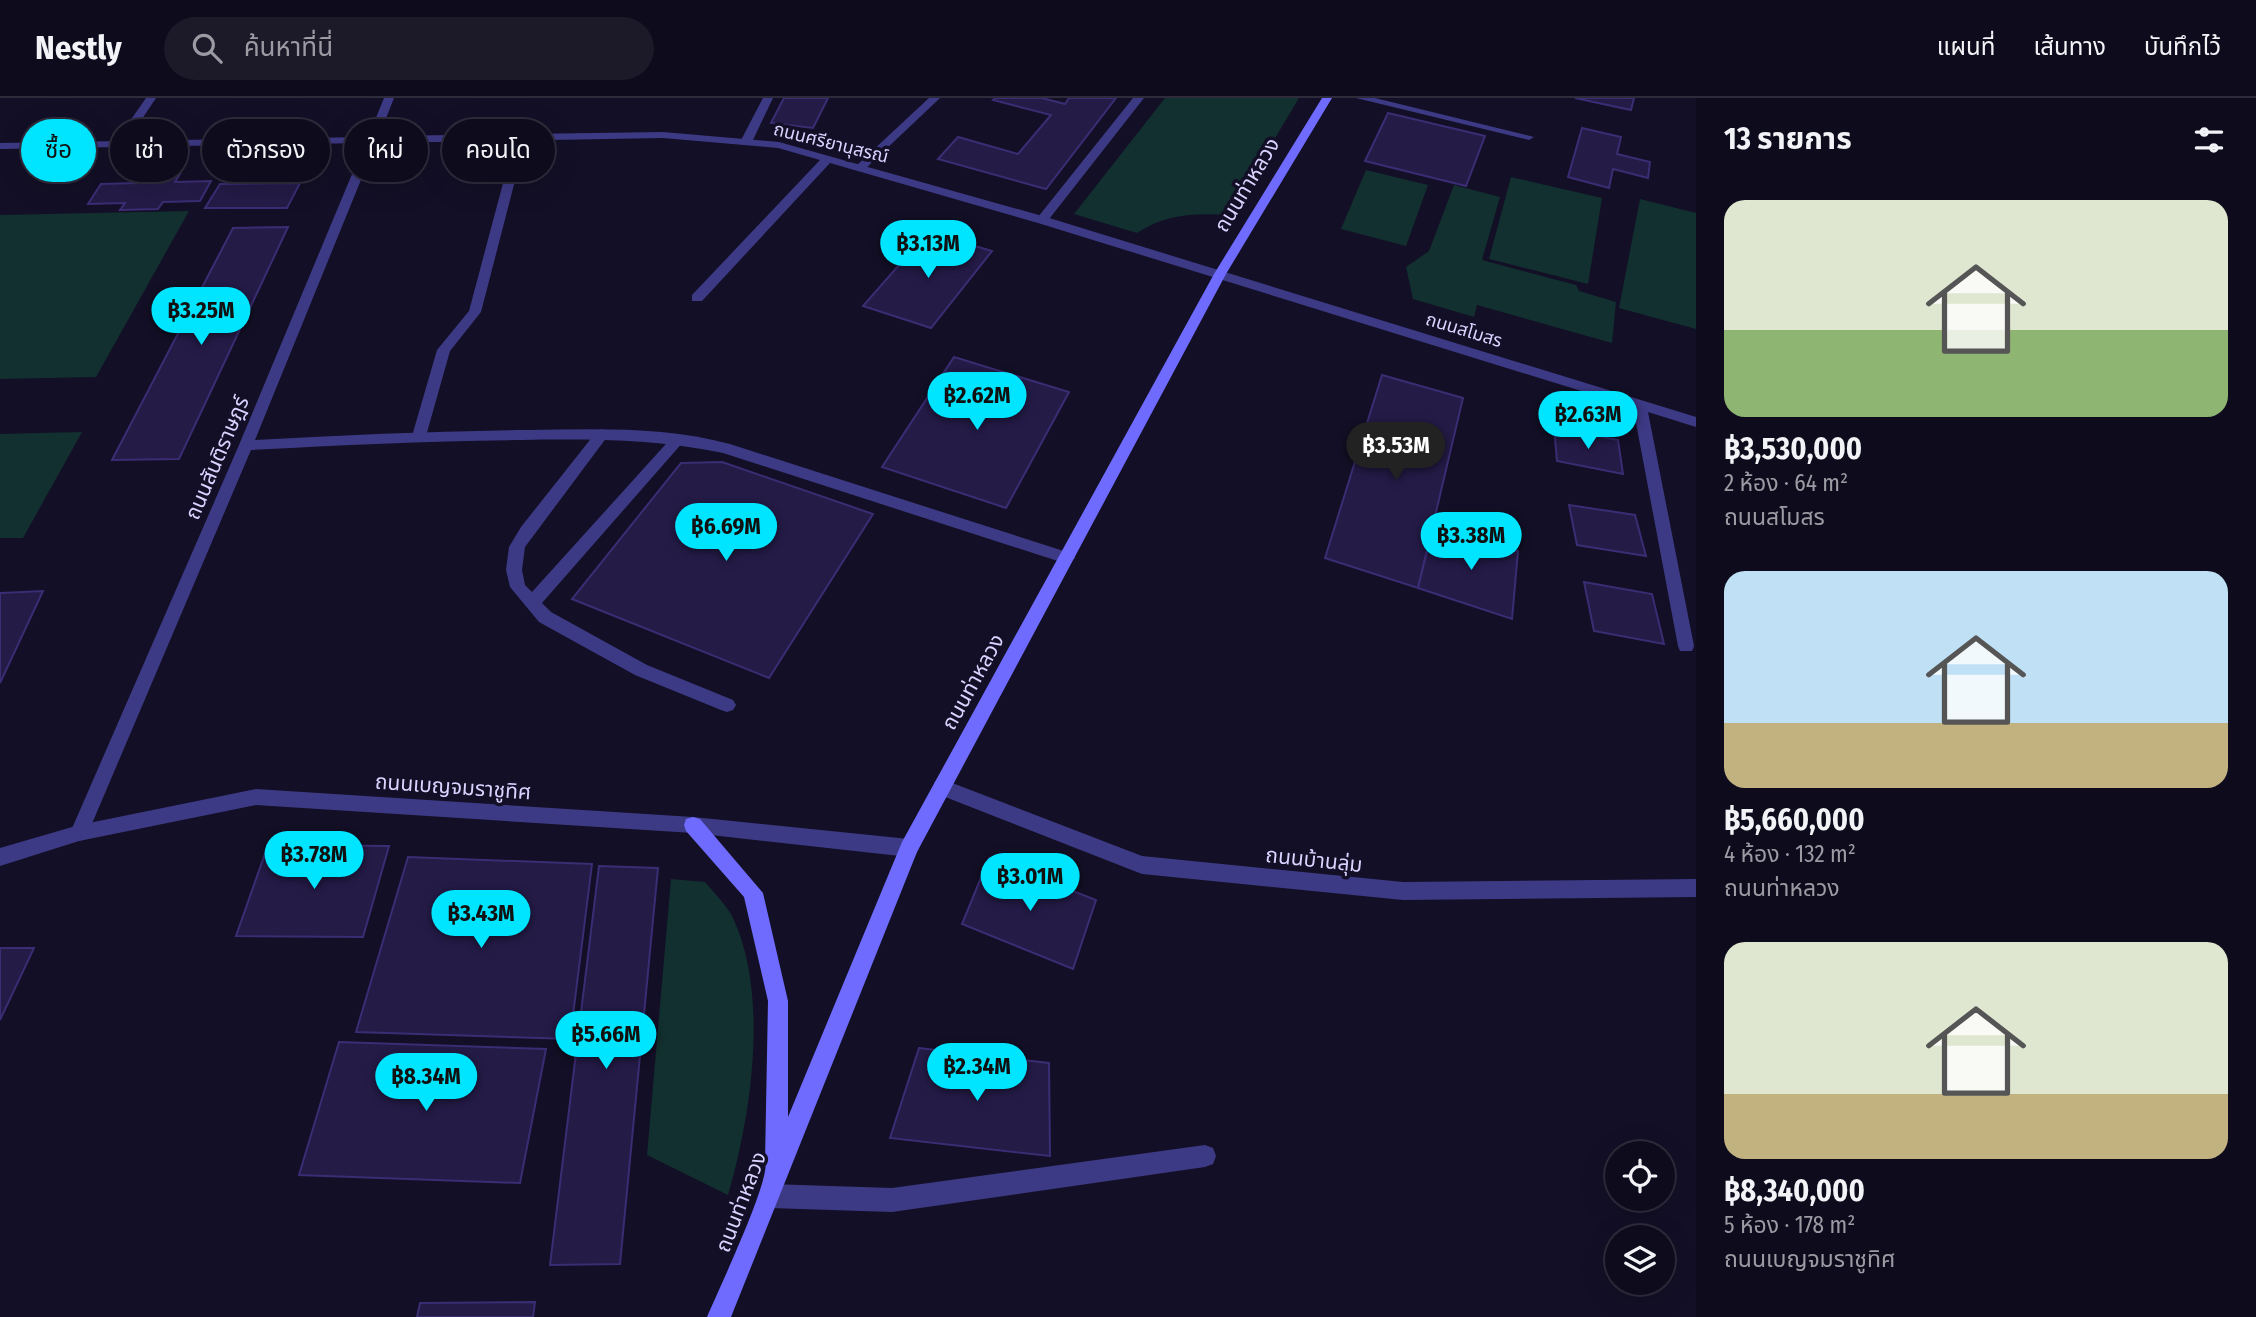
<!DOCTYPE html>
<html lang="th">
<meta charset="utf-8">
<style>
body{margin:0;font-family:"Fira Sans Condensed","Noto Sans Thai",sans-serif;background:#1c1929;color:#f1f3f6;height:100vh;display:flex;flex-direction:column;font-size:26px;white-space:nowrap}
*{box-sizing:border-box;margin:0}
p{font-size:23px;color:#9b9ba3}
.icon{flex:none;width:38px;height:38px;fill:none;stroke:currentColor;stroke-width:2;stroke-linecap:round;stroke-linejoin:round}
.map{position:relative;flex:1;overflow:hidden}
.sheet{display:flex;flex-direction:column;background:#0e0b1c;width:560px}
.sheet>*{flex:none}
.top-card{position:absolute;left:21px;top:21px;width:665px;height:63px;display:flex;gap:14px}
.fabs{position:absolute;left:1605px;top:1043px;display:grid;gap:14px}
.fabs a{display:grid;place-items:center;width:70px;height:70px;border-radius:50%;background:#0e0b1c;box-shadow:0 7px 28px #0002,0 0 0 2px #2e2b3b;font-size:35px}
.price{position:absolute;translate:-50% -60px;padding:0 16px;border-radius:24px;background:#00e5ff;color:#111;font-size:23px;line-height:46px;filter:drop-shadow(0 2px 4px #0008)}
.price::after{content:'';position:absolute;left:50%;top:42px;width:21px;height:16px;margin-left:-10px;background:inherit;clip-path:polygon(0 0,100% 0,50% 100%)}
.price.selected{background:#222;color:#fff}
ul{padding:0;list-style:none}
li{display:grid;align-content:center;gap:14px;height:371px;padding:0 28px}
li span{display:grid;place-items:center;height:217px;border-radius:21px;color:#555}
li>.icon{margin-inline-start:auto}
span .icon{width:126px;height:126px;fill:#fffc;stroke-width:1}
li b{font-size:30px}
h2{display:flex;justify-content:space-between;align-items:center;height:84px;padding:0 28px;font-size:30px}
.chip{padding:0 24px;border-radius:32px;background:#0e0b1c;box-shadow:0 7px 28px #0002,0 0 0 2px #2e2b3b;font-size:24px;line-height:63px}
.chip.selected{background:#00e5ff;color:#111}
header{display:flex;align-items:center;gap:42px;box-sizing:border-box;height:98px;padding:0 35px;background:#0e0b1c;border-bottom:2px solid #2e2b3b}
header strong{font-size:33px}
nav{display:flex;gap:38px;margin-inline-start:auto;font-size:24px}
.search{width:490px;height:63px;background:#1c1929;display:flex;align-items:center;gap:18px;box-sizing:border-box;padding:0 24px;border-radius:38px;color:#9b9ba3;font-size:26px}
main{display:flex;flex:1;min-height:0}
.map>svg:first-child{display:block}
.green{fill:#12302f}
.building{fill:#241b47;stroke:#3b2d73;stroke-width:2}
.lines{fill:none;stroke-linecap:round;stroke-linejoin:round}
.service{fill:#3d3a85;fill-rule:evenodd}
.minor{fill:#3d3a85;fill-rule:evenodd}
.tertiary{fill:#3d3a85;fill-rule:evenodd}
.secondary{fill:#6f6bff;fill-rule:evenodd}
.labels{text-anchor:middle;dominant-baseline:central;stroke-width:7;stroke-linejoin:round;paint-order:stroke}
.far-street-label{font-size:18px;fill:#d9d4ff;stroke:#130f26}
.street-label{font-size:21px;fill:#d9d4ff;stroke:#130f26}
</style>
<header>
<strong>Nestly</strong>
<div class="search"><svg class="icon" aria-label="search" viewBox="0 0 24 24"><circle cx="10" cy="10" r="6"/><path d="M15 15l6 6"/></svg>ค้นหาที่นี่</div>
<nav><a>แผนที่</a><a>เส้นทาง</a><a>บันทึกไว้</a></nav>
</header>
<main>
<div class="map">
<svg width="1696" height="1219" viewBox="0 0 1696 1219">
<rect width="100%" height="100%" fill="#130f26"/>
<g class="green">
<path d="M1165,0H1299L1229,117C1196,115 1165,116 1137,135L1074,116Z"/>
<path d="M1366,72L1428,87L1406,148L1341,131Z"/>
<path d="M1511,79L1602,100L1588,186L1489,161Z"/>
<path d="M1454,87L1500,99L1482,162L1576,187L1579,193L1616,204L1612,245L1477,207L1474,219L1413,201L1406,169L1429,153Z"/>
<path d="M1640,101L1696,115V231L1619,210Z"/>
<path d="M189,113L96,279L0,281V117Z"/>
<path d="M82,334L23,440H0V336Z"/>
<path d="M671,781L705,784C714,795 728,808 734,822C769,900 751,1018 728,1097L647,1057Z"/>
</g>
<g class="building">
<path d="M784,0H828L813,30L771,25Z"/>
<path d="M995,0H1042L1065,6L1069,0H1116L1046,91L938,61L958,39L1018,56L1051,17L993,2Z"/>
<path d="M1575,0H1634L1631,12Z"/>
<path d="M1388,15L1485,38L1466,88L1365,63Z"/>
<path d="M1582,30L1621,39L1617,56L1650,64L1648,80L1613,71L1609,90L1568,79Z"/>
<path d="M180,76L175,84L211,83L200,103L163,104L158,111L120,112L125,105L88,106L101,86L137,85L143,77Z"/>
<path d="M300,85L287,110H205L220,86Z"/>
<path d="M288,129L179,361L112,362L233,130Z"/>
<path d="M928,134L992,153L931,230L863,208Z"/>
<path d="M954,259L1069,294L1006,410L882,369Z"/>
<path d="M1382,277L1463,300L1418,490L1325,460Z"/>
<path d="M1554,329L1618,342L1623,376L1557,363Z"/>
<path d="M722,364L873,416L769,580L572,501L681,365Z"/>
<path d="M1569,407L1635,417L1646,458L1577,447Z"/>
<path d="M1433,429L1518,453L1512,521L1418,490Z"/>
<path d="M1584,484L1652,496L1664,546L1594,533Z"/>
<path d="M43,493L0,585V495Z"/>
<path d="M268,747L389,748L363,839L236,838Z"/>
<path d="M408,759L592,766L570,941L356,934Z"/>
<path d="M989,760L1096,802L1073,871L962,826Z"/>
<path d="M599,768L658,770L620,1166L550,1167Z"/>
<path d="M0,850H34L0,922Z"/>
<path d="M339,944L546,951L520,1085L299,1077Z"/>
<path d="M919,950L1049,965L1050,1058L890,1040Z"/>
<path d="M535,1204L533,1219H417L420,1205Z"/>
</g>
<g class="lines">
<g class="service">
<path d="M146,0H156L124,48H116L114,46Z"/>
<path d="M763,0H773L752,44L742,46L740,44Z"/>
<path d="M929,0H940L864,72H856V68Z"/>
<path d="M1133,0H1144L1046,125H1038V119Z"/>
<path d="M1356,0H1375L1534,39L1529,42Z"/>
<path d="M534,37L543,39L539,57L517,75L481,214L450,253L426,338L424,341H414L412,338L437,252L469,213L506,74L530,54Z"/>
<path d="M602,331L607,333L609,336L607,339L525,449L522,472L525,487L532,494L674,337H684L686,340L684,343L542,505L551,514L647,567L733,602L736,607L733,612L727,614L721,612L635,577L539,524L510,489L506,472L509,449L521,429L597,333Z"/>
</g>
<g class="minor">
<path d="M384,0H394L379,38L663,34L779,44L1046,119L1696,319V329L1648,314L1694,548L1692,553H1680L1678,548L1633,309L1038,125L830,65L702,203H692V197L820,62L778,50L663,40L376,45L255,342C346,337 437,333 528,332C595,331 665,328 730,346L1073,456L1075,460L1067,466L723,355C656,341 590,341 522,342C432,343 342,347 251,352L88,735L86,741L79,743L72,741L70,735L239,347L365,45L0,51V45L368,39Z"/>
<path d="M942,681L1142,758L1403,784L1696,781V799L1403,802L1142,776L935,695L933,689L935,683Z"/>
<path d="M1205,1047L1213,1050L1216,1058L1213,1066L1205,1069L892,1114L770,1110L762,1106L758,1098L762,1090L770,1086L892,1090Z"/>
</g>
<path class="tertiary" d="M256,691L693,719L909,741L916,744L919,750L916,756L909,759L693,735L256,707L79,743L0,768V750L79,727Z"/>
<path class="secondary" d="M1322,0H1332L1226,176L917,754L731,1219H707C717,1195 772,1080 765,1063L768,903L744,799L686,733L684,727L686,721L693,719L700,721L763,795L788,903V1019L902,744L1214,176Z"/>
</g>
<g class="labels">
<g class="far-street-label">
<text transform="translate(831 45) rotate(14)">ถนนศรียานุสรณ์</text>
<text transform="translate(1464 232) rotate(17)">ถนนสโมสร</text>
</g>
<g class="street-label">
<text transform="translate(1247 87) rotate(-59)">ถนนท่าหลวง</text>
<text transform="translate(217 360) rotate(-67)">ถนนสันติราษฎร์</text>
<text transform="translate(973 584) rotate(-61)">ถนนท่าหลวง</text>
<text transform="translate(453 689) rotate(4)">ถนนเบญจมราชูทิศ</text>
<text transform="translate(1314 762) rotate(6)">ถนนบ้านลุ่ม</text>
<text transform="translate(741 1104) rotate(-69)">ถนนท่าหลวง</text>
</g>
</g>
</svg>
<div class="fabs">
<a><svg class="icon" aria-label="locate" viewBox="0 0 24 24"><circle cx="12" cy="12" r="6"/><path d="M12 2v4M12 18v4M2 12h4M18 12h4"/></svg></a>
<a><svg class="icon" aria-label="layers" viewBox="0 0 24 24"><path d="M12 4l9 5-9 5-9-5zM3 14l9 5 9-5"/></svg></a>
</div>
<b class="price" style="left:928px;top:182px">฿3.13M</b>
<b class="price" style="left:201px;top:249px">฿3.25M</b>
<b class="price" style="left:977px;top:334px">฿2.62M</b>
<b class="price" style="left:1588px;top:353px">฿2.63M</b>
<b class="price selected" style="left:1396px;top:384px">฿3.53M</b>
<b class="price" style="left:726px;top:465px">฿6.69M</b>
<b class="price" style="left:1471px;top:474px">฿3.38M</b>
<b class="price" style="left:314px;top:793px">฿3.78M</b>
<b class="price" style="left:1030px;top:815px">฿3.01M</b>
<b class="price" style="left:481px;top:852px">฿3.43M</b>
<b class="price" style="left:606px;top:973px">฿5.66M</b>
<b class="price" style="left:977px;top:1005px">฿2.34M</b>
<b class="price" style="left:426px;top:1015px">฿8.34M</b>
<div class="top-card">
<a class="chip selected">ซื้อ</a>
<a class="chip">เช่า</a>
<a class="chip">ตัวกรอง</a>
<a class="chip">ใหม่</a>
<a class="chip">คอนโด</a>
</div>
</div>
<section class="sheet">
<h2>13 รายการ<svg class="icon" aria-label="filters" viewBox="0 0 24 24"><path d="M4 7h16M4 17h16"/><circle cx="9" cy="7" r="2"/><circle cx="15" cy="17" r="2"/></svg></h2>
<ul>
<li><span style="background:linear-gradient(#dfe7d0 60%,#8fb573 0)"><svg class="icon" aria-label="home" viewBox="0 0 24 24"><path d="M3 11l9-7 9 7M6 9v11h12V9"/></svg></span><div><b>฿3,530,000</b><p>2 ห้อง · 64 m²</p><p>ถนนสโมสร</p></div></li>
<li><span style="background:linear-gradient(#bfe0f5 70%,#c2b280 0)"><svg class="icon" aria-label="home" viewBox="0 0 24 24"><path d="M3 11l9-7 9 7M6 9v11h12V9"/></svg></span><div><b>฿5,660,000</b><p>4 ห้อง · 132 m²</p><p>ถนนท่าหลวง</p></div></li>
<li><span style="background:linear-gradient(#dfe7d0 70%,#c2b280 0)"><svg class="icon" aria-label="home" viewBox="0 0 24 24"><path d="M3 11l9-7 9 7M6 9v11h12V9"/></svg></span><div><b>฿8,340,000</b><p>5 ห้อง · 178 m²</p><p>ถนนเบญจมราชูทิศ</p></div></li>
</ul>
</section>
</main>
